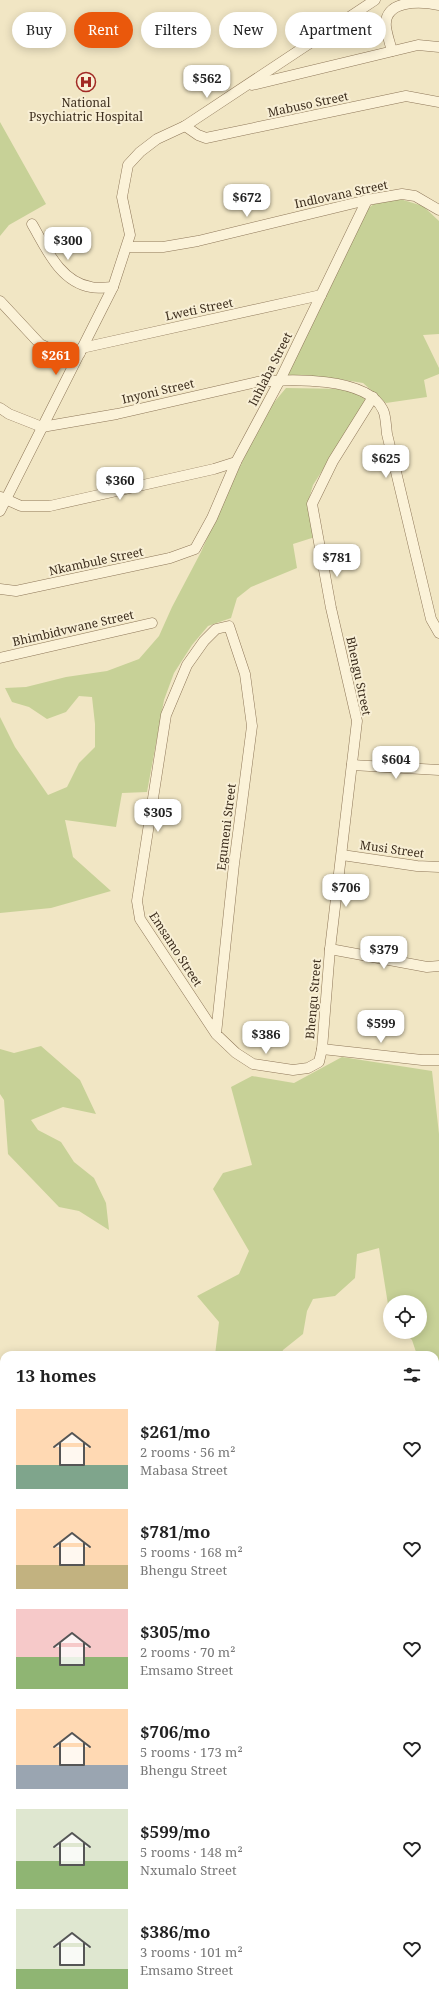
<!DOCTYPE html>
<meta charset="utf-8">
<style>
body{margin:0;font-family:"Noto Serif",serif;background:#f6f6f6;color:#222;height:100vh;display:flex;flex-direction:column;font-size:15px;white-space:nowrap}
*{box-sizing:border-box;margin:0}
p{font-size:13px;color:#767676}
.icon{flex:none;width:22px;height:22px;fill:none;stroke:currentColor;stroke-width:2;stroke-linecap:round;stroke-linejoin:round}
.map{position:relative;flex:1;overflow:hidden}
.details{position:absolute;left:0px;top:1351px;width:439px;height:656px;display:flex;flex-direction:column;background:#fff;border-radius:12px 12px 0 0;box-shadow:0 2px 10px #0003}
.details>*{flex:none}
.hud{position:absolute;left:12px;top:12px;width:415px;height:36px;display:flex;gap:8px}
.buttons{position:absolute;left:383px;top:1295px;display:grid;gap:8px}
.buttons a{display:grid;place-items:center;width:44px;height:44px;border-radius:50%;background:#fff;box-shadow:0 2px 10px #0003;font-size:20px}
.price{position:absolute;translate:-50% -34px;padding:0 9px;border-radius:8px;background:#fff;color:#222;font-size:13px;line-height:26px;filter:drop-shadow(0 1px 2px #0008)}
.price::after{content:'';position:absolute;left:50%;top:24px;width:12px;height:9px;margin-left:-6px;background:inherit;clip-path:polygon(0 0,100% 0,50% 100%)}
.price.on{background:#ea580c;color:#fff}
ul{padding:0;list-style:none}
li{display:flex;align-items:center;gap:12px;height:100px;padding:0 16px}
li span{display:grid;place-items:center;flex:none;width:112px;height:80px;border-radius:0px;color:#555}
li>.icon{margin-inline-start:auto}
span .icon{width:48px;height:48px;fill:#fffc;stroke-width:1}
li b{font-size:17px}
h2{display:flex;justify-content:space-between;align-items:center;height:48px;padding:0 16px;font-size:17px}
.tag{padding:0 14px;border-radius:18px;background:#fff;box-shadow:0 2px 10px #0003;font-size:14px;line-height:36px}
.tag.on{background:#ea580c;color:#fff}
.map>svg:first-child{display:block}
.green{fill:#c7d197}
.lines{fill:none;stroke-linecap:round;stroke-linejoin:round}
.minor-casing{stroke:#8e7759;stroke-width:11}
.minor{stroke:#fbf2d8;stroke-width:10}
.labels{text-anchor:middle;dominant-baseline:central;stroke-width:4;stroke-linejoin:round;paint-order:stroke}
.poi-label{font-size:12px;fill:#3d2e1e;stroke:#f8efd5}
.street-label{font-size:12px;fill:#3d2e1e;stroke:#f8efd5}
</style>
<div class="map">
<svg width="439" height="2007" viewBox="0 0 439 2007">
<rect width="100%" height="100%" fill="#f1e6c4"/>
<g class="green">
<path d="M0,122L46,204L9,225L0,236Z"/>
<path d="M400,199L423,206L439,221V334L423,335L439,368V374L424,380L427,397L386,403L363,383L332,378L285,377L361,213L377,202Z"/>
<path d="M286,388L345,389L369,398L313,485L308,502L315,537L293,544L297,568L251,587L237,598L231,618L208,626L192,645L174,673L164,700L147,792L122,793L116,827L65,820L73,857L111,891L51,908L0,913V717L15,747L48,795L67,787L79,763L95,747V724L92,697L79,696L66,712L47,719L29,707L12,702L5,688L26,687L66,677L107,671L139,659L159,636L172,607L201,552L225,498L266,412Z"/>
<path d="M41,1046L80,1080L96,1114L63,1107L31,1120L38,1130L61,1142L74,1162L94,1178L106,1203L109,1230L79,1211L59,1207L8,1154L4,1100L0,1094V1049L14,1053Z"/>
<path d="M342,1057L432,1071L439,1134V1637L435,1643V1355H417L412,1340L404,1332H420V1302H390V1317L379,1248L357,1254L355,1278L335,1296L313,1299L307,1311L303,1334L283,1350L281,1355H215L219,1322L197,1296L239,1274L249,1251L213,1189L223,1173L252,1165L231,1087L252,1076L294,1083Z"/>
<path d="M0,1549H4V1639L0,1636Z"/>
<path d="M439,1675V1744L435,1747V1678Z"/>
<path d="M70,2003H267L268,2007H70Z"/>
</g>
<g class="lines">
<g class="minor-casing">
<g id="minor">
<path d="M392,51C390,43 387,35 386,27C383,0 419,1 439,5"/>
<path d="M252,85L418,45L439,47"/>
<path d="M185,126L198,135L206,138L406,96L439,102"/>
<path d="M32,224C46,248 60,282 91,287C98,289 106,287 113,287"/>
<path d="M128,247H163L198,241L367,200L402,194L415,196L439,210"/>
<path d="M0,301L40,344L55,351L80,353"/>
<path d="M82,348L321,295"/>
<path d="M0,408L9,414L42,427L117,414L257,382C289,379 367,376 383,410C386,416 386,427 387,434L431,619L439,633"/>
<path d="M1,497L21,506H50L214,469L236,462"/>
<path d="M0,511L113,287L130,235L122,197L128,165L140,152L157,139L185,126L375,0"/>
<path d="M0,589L16,591L170,558L195,549L212,518L236,462L280,380L367,200"/>
<path d="M0,658L152,623"/>
<path d="M352,765L439,770"/>
<path d="M342,855L417,866L439,867"/>
<path d="M330,949L427,967L439,966"/>
<path d="M216,1034L234,864L252,726L245,674L229,626L216,629L204,641L187,665L166,715L137,901L140,919L216,1034L236,1053L253,1064L293,1070L308,1068L319,1062L322,1049L330,949L357,721L331,608L312,504L333,461L373,397"/>
<path d="M322,1049L422,1060H439"/>
</g>
</g>
<use href="#minor" class="minor"/>
</g>
<defs>
<g id="hospital-ring" transform="scale(1)"><circle r="9.5" fill="#f8efd5" stroke="#a12924" stroke-width="1.5"/><path d="M-5-5h3v3.5h4V-5h3V5h-3V1.5h-4V5h-3Z" fill="#a12924"/></g>
</defs>
<g fill-rule="evenodd">
<use href="#hospital-ring" x="86" y="82"/>
</g>
<g class="labels">
<g class="poi-label">
<text x="86" y="102">National<tspan x="86" dy="14">Psychiatric Hospital</tspan></text>
</g>
<g class="street-label">
<text transform="translate(308 104) rotate(-12)">Mabuso Street</text>
<text transform="translate(341 194) rotate(-12)">Indlovana Street</text>
<text transform="translate(199 309) rotate(-12)">Lweti Street</text>
<text transform="translate(270 369) rotate(-63)">Inhlaba Street</text>
<text transform="translate(158 391) rotate(-13)">Inyoni Street</text>
<text transform="translate(96 561) rotate(-12)">Nkambule Street</text>
<text transform="translate(73 628) rotate(-13)">Bhimbidvwane Street</text>
<text transform="translate(359 676) rotate(78)">Bhengu Street</text>
<text transform="translate(226 827) rotate(-83)">Egumeni Street</text>
<text transform="translate(392 849) rotate(8)">Musi Street</text>
<text transform="translate(176 949) rotate(57)">Emsamo Street</text>
<text transform="translate(313 999) rotate(-85)">Bhengu Street</text>
</g>
</g>
</svg>
<div class="buttons">
<a><svg class="icon" aria-label="locate" viewBox="0 0 24 24"><circle cx="12" cy="12" r="6"/><path d="M12 2v4M12 18v4M2 12h4M18 12h4"/></svg></a>
</div>
<b class="price" style="left:207px;top:99px">$562</b>
<b class="price" style="left:247px;top:218px">$672</b>
<b class="price" style="left:68px;top:261px">$300</b>
<b class="price on" style="left:56px;top:376px">$261</b>
<b class="price" style="left:386px;top:479px">$625</b>
<b class="price" style="left:120px;top:501px">$360</b>
<b class="price" style="left:337px;top:578px">$781</b>
<b class="price" style="left:396px;top:780px">$604</b>
<b class="price" style="left:158px;top:833px">$305</b>
<b class="price" style="left:346px;top:908px">$706</b>
<b class="price" style="left:384px;top:970px">$379</b>
<b class="price" style="left:381px;top:1044px">$599</b>
<b class="price" style="left:266px;top:1055px">$386</b>
<div class="hud">
<a class="tag">Buy</a>
<a class="tag on">Rent</a>
<a class="tag">Filters</a>
<a class="tag">New</a>
<a class="tag">Apartment</a>
</div>
<section class="details">
<h2>13 homes<svg class="icon" aria-label="filters" viewBox="0 0 24 24"><path d="M4 7h16M4 17h16"/><circle cx="9" cy="7" r="2"/><circle cx="15" cy="17" r="2"/></svg></h2>
<ul>
<li><span style="background:linear-gradient(#ffd9b3 70%,#7fa58c 0)"><svg class="icon" aria-label="home" viewBox="0 0 24 24"><path d="M3 11l9-7 9 7M6 9v11h12V9"/></svg></span><div><b>$261/mo</b><p>2 rooms · 56 m²</p><p>Mabasa Street</p></div><svg class="icon" aria-label="heart" viewBox="0 0 24 24"><path d="M12 20l-8-8c-3-5 5-10 8-4 3-6 11-1 8 4z"/></svg></li>
<li><span style="background:linear-gradient(#ffd9b3 70%,#c2b280 0)"><svg class="icon" aria-label="home" viewBox="0 0 24 24"><path d="M3 11l9-7 9 7M6 9v11h12V9"/></svg></span><div><b>$781/mo</b><p>5 rooms · 168 m²</p><p>Bhengu Street</p></div><svg class="icon" aria-label="heart" viewBox="0 0 24 24"><path d="M12 20l-8-8c-3-5 5-10 8-4 3-6 11-1 8 4z"/></svg></li>
<li><span style="background:linear-gradient(#f6c9c9 60%,#8fb573 0)"><svg class="icon" aria-label="home" viewBox="0 0 24 24"><path d="M3 11l9-7 9 7M6 9v11h12V9"/></svg></span><div><b>$305/mo</b><p>2 rooms · 70 m²</p><p>Emsamo Street</p></div><svg class="icon" aria-label="heart" viewBox="0 0 24 24"><path d="M12 20l-8-8c-3-5 5-10 8-4 3-6 11-1 8 4z"/></svg></li>
<li><span style="background:linear-gradient(#ffd9b3 70%,#9aa5b1 0)"><svg class="icon" aria-label="home" viewBox="0 0 24 24"><path d="M3 11l9-7 9 7M6 9v11h12V9"/></svg></span><div><b>$706/mo</b><p>5 rooms · 173 m²</p><p>Bhengu Street</p></div><svg class="icon" aria-label="heart" viewBox="0 0 24 24"><path d="M12 20l-8-8c-3-5 5-10 8-4 3-6 11-1 8 4z"/></svg></li>
<li><span style="background:linear-gradient(#dfe7d0 65%,#8fb573 0)"><svg class="icon" aria-label="home" viewBox="0 0 24 24"><path d="M3 11l9-7 9 7M6 9v11h12V9"/></svg></span><div><b>$599/mo</b><p>5 rooms · 148 m²</p><p>Nxumalo Street</p></div><svg class="icon" aria-label="heart" viewBox="0 0 24 24"><path d="M12 20l-8-8c-3-5 5-10 8-4 3-6 11-1 8 4z"/></svg></li>
<li><span style="background:linear-gradient(#dfe7d0 75%,#8fb573 0)"><svg class="icon" aria-label="home" viewBox="0 0 24 24"><path d="M3 11l9-7 9 7M6 9v11h12V9"/></svg></span><div><b>$386/mo</b><p>3 rooms · 101 m²</p><p>Emsamo Street</p></div><svg class="icon" aria-label="heart" viewBox="0 0 24 24"><path d="M12 20l-8-8c-3-5 5-10 8-4 3-6 11-1 8 4z"/></svg></li>
</ul>
</section>
</div>
